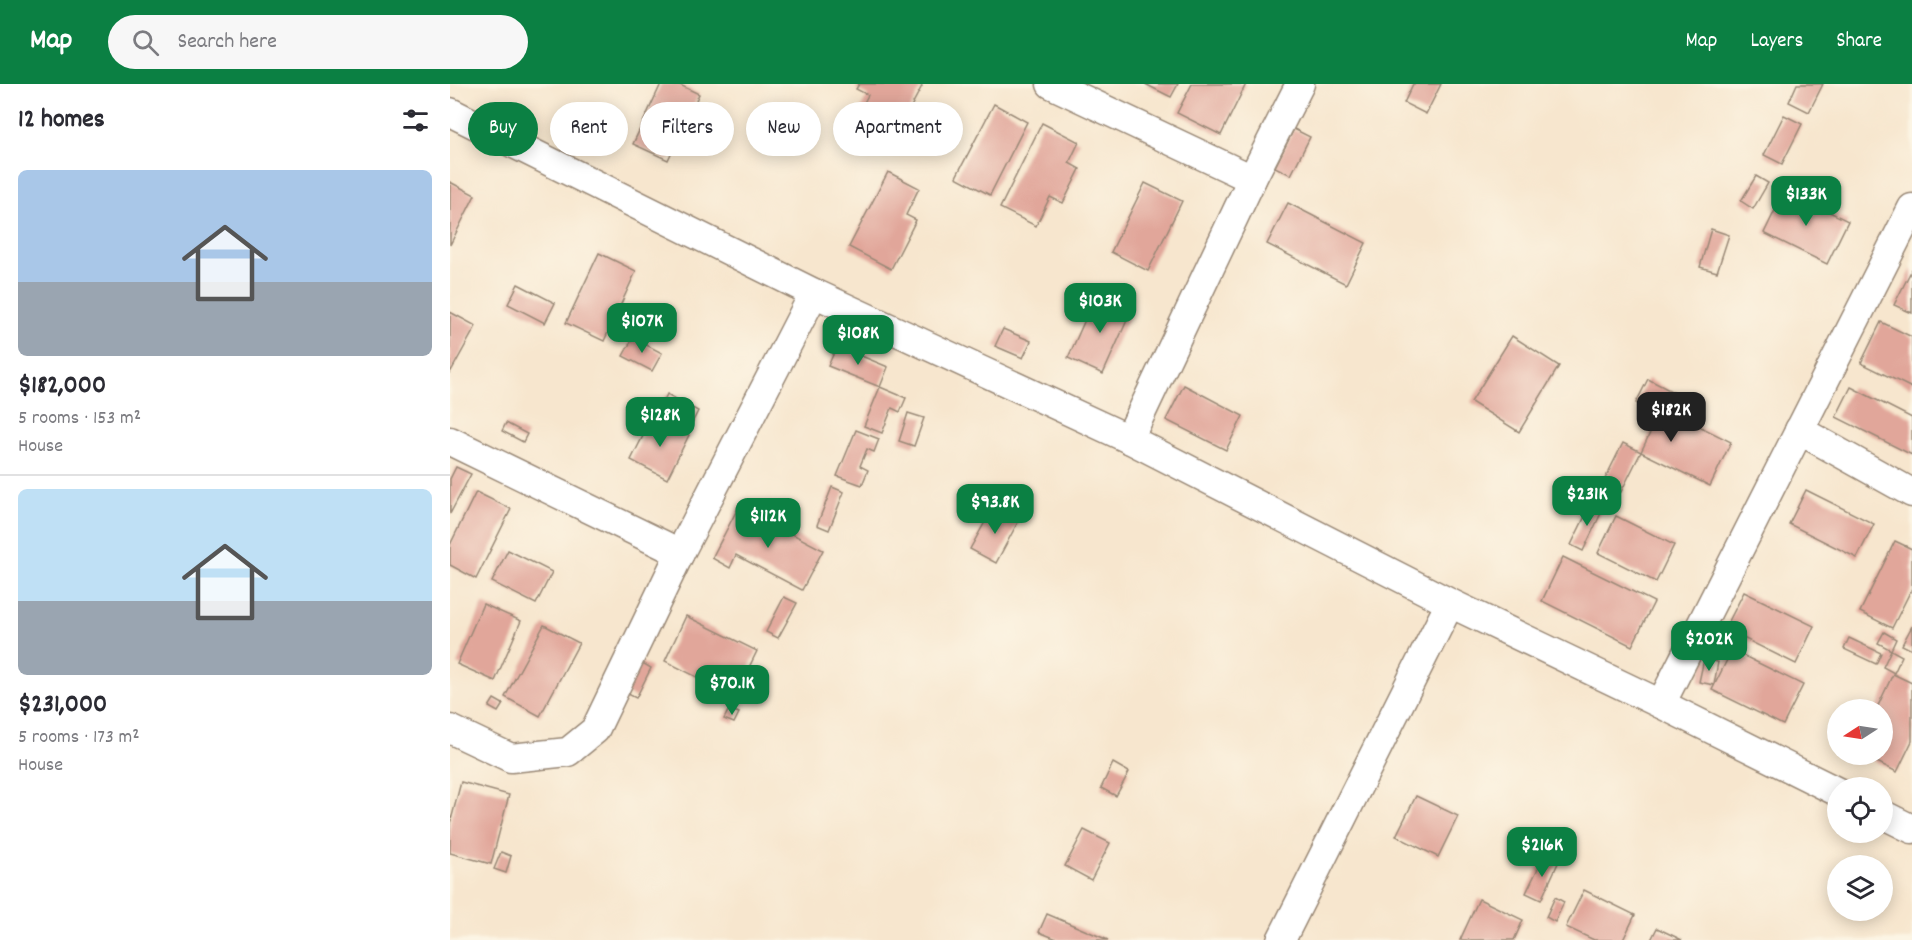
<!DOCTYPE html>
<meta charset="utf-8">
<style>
body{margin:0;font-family:Dekko,sans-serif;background:#f7f7f7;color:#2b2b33;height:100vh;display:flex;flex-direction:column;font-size:22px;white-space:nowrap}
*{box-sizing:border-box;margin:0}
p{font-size:20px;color:#7c7c81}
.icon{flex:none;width:33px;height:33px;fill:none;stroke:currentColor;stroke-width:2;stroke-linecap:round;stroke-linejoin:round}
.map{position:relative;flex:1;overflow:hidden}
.details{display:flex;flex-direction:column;background:#fff;width:450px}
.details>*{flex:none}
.hud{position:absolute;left:18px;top:18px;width:570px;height:54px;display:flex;gap:12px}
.needle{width:39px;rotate:258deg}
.buttons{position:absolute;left:1377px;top:615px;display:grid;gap:12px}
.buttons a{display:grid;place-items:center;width:66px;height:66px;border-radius:50%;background:#fff;box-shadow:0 3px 15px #0003;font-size:30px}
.price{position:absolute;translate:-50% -51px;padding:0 14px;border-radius:12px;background:#0b8043;color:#fff;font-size:20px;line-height:39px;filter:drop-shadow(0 2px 3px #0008)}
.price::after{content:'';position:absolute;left:50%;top:36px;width:18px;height:14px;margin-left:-9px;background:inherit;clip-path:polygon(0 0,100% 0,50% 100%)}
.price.selected{background:#222;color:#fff}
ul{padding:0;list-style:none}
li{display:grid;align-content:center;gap:12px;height:318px;padding:0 18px}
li+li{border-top:2px solid #e1e1e2}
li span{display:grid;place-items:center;height:186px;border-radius:9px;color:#555}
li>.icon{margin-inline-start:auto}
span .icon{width:108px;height:108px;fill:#fffc;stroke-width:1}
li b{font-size:26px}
h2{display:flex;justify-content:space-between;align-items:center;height:72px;padding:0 18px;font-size:26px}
.chip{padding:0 21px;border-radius:27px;background:#fff;box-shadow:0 3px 15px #0003;font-size:21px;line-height:54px}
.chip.selected{background:#0b8043;color:#fff}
header{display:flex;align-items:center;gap:36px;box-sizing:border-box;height:84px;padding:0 30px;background:#0b8043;color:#fff}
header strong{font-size:28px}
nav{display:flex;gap:33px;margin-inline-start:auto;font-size:21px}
.search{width:420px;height:54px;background:#f7f7f7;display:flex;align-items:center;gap:15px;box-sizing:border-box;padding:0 21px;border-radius:33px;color:#7c7c81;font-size:22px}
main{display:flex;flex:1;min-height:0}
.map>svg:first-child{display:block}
.building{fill:#e1a69a}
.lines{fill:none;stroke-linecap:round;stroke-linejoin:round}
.minor-casing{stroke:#998876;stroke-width:31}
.minor{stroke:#fff;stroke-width:28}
</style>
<header>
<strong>Map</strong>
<div class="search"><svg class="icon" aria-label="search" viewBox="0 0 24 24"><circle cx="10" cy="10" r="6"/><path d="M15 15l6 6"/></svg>Search here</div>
<nav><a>Map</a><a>Layers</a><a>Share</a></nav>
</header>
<main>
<section class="details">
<h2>12 homes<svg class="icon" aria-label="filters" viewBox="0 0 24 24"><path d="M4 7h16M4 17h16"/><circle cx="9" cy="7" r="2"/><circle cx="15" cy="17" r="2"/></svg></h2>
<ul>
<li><span style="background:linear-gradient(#a9c7e8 60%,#9aa5b1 0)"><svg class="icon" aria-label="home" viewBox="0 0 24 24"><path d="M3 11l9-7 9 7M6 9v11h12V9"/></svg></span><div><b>$182,000</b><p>5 rooms · 153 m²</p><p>House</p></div></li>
<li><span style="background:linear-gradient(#bfe0f5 60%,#9aa5b1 0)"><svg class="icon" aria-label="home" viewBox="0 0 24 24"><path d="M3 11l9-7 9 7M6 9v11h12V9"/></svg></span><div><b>$231,000</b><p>5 rooms · 173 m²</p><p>House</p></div></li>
</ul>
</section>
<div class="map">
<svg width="1462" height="856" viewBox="0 0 1462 856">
<rect width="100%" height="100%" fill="#fcf5e5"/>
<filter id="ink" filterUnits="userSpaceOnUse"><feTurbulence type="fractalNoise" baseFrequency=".0167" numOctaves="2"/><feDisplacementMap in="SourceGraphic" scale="12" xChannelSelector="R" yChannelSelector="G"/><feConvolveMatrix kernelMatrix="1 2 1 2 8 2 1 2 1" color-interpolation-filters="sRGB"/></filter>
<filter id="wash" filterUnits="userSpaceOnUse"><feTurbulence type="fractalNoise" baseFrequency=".008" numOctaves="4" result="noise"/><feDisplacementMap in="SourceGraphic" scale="24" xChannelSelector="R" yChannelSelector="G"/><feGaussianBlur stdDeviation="1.35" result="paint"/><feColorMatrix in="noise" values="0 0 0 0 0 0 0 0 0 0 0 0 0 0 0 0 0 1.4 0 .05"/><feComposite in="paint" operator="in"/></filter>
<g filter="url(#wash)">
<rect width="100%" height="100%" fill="#f7e6ce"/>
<g id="blocks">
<g class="building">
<path d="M211,0H228L249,10L218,76L183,60Z"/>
<path d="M409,0H469L472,2L437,68L399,47L418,11L406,5Z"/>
<path d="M695,0H728L721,13Z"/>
<path d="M742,0H796L771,51L727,29Z"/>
<path d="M963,0H991L976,30L954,19Z"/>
<path d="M1347,0H1373L1359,28L1339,18Z"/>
<path d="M544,20L577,38L540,111L506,93Z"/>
<path d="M1334,31L1352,40L1332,80L1314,71Z"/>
<path d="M592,39L629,58L619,79L630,85L613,119L600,113L586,142L550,124Z"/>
<path d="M844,45L860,53L841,91L825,83Z"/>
<path d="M438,88L469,104L456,131L466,136L441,185L399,163Z"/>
<path d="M1306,92L1318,99L1303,125L1291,117Z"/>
<path d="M0,98L25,111L0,161Z"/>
<path d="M695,99L732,117L698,187L661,168Z"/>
<path d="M1335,106L1398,137L1377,180L1314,149Z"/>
<path d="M838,119L916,159L896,200L817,160Z"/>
<path d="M1261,145L1279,151L1267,188L1250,183Z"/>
<path d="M149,169L186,187L154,257L116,239Z"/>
<path d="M1462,185V229L1444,221Z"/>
<path d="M68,200L105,219L95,239L58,220Z"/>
<path d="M647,209L682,225L653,290L618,274Z"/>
<path d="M0,228L26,242L0,289Z"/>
<path d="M1431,238L1462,253V304L1411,279Z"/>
<path d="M553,245L581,257L573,274L545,262Z"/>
<path d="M1062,252L1109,282L1069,348L1021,318Z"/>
<path d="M183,254L212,269L202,287L173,272Z"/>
<path d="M387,262L438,283L430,303L378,282Z"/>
<path d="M1198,295L1229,311L1221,328L1281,358L1260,402L1191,368L1171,408L1153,399L1173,359L1191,368L1209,330L1186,319Z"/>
<path d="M734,301L793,332L776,366L716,336Z"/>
<path d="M430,303L456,314L450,328L442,324L432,349L414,342Z"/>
<path d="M1401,303L1462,334V371L1386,333Z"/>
<path d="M217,310L248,327L242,339L211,323Z"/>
<path d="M458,329L474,334L464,362L449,357Z"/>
<path d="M203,332L239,351L217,395L181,376Z"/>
<path d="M56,339L77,350L73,358L52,347Z"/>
<path d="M406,346L429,355L424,368L417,365L410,382L418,386L412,401L387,392Z"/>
<path d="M6,383L21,390L0,430V395Z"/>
<path d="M382,403L394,408L379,446L367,441Z"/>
<path d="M1356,406L1424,440L1407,474L1339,440Z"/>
<path d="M26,408L61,425L26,495L0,481V461Z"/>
<path d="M1141,420L1153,425L1133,467L1121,461Z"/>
<path d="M289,422L373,466L352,506L286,471L280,484L262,474Z"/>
<path d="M544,422L569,436L546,479L520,465Z"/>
<path d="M1166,432L1224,461L1206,498L1148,469Z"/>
<path d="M1445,457L1462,465V504L1442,544L1410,528Z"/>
<path d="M58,466L102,488L86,520L42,498Z"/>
<path d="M1113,473L1204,518L1182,562L1092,517Z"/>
<path d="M1294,508L1364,542L1346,580L1275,545Z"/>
<path d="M334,513L347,519L328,554L316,548Z"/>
<path d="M33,520L71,537L45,597L7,580Z"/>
<path d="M236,532L307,567L285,612L215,577Z"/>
<path d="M94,541L129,559L90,632L55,613Z"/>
<path d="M1462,542V566L1452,561Z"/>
<path d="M1434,548L1446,555L1441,566L1428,559Z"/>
<path d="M1399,554L1431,569L1426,580L1394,565Z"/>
<path d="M1282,566L1353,601L1333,641L1262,606Z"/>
<path d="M1441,566L1452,572L1444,589L1433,583Z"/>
<path d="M1254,575L1268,578L1264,601L1249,598Z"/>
<path d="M191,578L201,584L186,614L174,608Z"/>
<path d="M1443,590L1462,599V657L1447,688L1411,670H1432V626H1426Z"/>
<path d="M44,615L53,620L48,628L39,623Z"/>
<path d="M279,625L289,629L284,639L274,635Z"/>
<path d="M663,679L679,688L666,712L651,704Z"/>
<path d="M11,698L59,711L41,780L0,769V740Z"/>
<path d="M966,712L1008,732L988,773L946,752Z"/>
<path d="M634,746L660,759L641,796L615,782Z"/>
<path d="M51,768L61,772L56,789L44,785Z"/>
<path d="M1094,772L1108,779L1091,816L1076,809Z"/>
<path d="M1134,806L1185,831L1173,856H1144L1116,843Z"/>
<path d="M1105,813L1114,818L1105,838L1096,833Z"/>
<path d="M1029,815L1073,836L1064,856H1010Z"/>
<path d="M597,830L658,856H609L589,848Z"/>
<path d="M1207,844L1232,856H1201Z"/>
</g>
</g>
</g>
<g filter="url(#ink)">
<use href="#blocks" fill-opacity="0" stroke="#998876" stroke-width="1.5"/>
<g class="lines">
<g class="minor-casing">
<g id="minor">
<path d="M601,0L802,95"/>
<path d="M0,28L364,209L679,355L1000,519L1211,620L1388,708"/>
<path d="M1349,346L1462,409"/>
<path d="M679,355L802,95L850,0"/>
<path d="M0,357L230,469"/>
<path d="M1211,620L1462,124"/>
<path d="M0,645L61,674L118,668L145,646L230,469L364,209"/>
<path d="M1432,730L1462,745"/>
<path d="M831,856L1000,519"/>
</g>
</g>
<use href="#minor" class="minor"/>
</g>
</g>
</svg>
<div class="buttons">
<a><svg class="needle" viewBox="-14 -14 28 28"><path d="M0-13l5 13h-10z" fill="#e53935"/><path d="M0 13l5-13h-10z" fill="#7c7c81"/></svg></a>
<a><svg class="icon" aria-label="locate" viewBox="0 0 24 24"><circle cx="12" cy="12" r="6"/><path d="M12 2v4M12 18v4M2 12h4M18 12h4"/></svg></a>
<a><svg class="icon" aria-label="layers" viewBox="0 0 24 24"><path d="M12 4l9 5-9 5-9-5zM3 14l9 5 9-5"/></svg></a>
</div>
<b class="price" style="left:1356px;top:143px">$133K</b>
<b class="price" style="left:650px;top:250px">$103K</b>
<b class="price" style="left:192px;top:270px">$107K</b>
<b class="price" style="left:408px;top:282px">$108K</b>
<b class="price selected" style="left:1221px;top:359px">$182K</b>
<b class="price" style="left:210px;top:364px">$128K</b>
<b class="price" style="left:1137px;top:443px">$231K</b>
<b class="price" style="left:545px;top:451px">$93.8K</b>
<b class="price" style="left:318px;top:465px">$112K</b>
<b class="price" style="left:1259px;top:588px">$202K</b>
<b class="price" style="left:282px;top:632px">$70.1K</b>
<b class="price" style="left:1092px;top:794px">$216K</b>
<div class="hud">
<a class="chip selected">Buy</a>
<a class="chip">Rent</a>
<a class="chip">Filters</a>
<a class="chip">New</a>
<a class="chip">Apartment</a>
</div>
</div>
</main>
